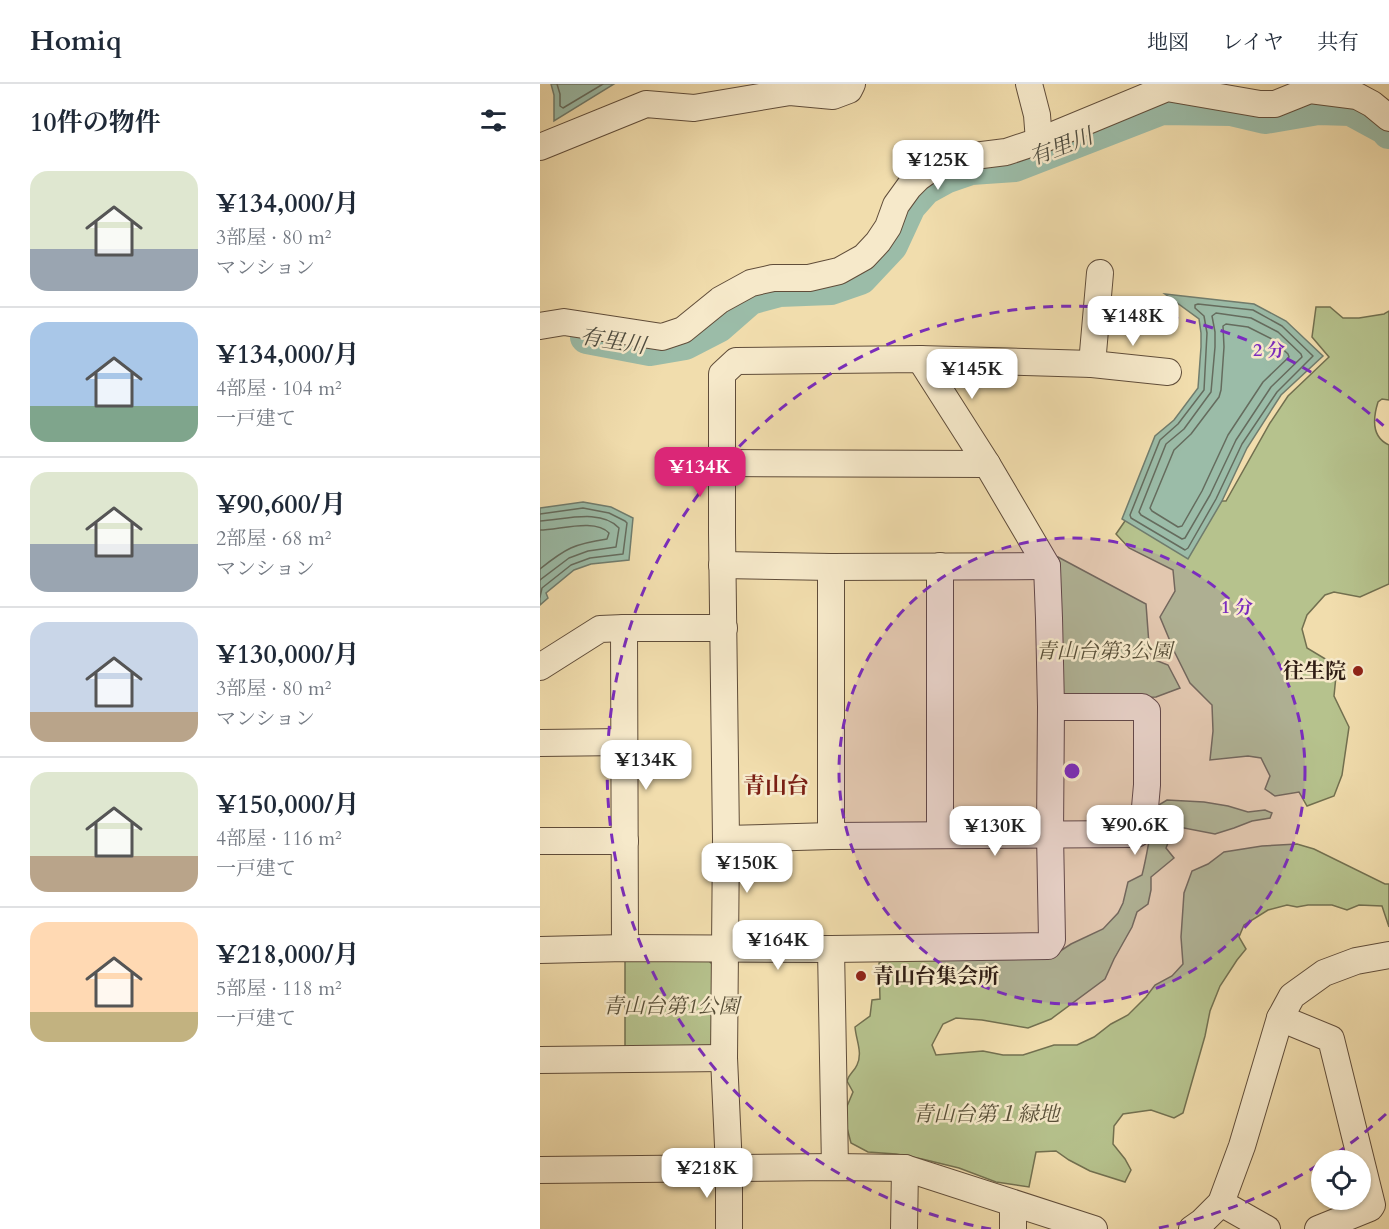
<!DOCTYPE html>
<html lang="ja">
<meta charset="utf-8">
<style>
body{margin:0;font-family:Cardo,"Noto Serif JP",serif;background:#f2f2f3;color:#1f2937;height:100vh;display:flex;flex-direction:column;font-size:22px;white-space:nowrap}
*{box-sizing:border-box;margin:0}
p{font-size:20px;color:#747a83}
.icon{flex:none;width:33px;height:33px;fill:none;stroke:currentColor;stroke-width:2;stroke-linecap:round;stroke-linejoin:round}
.map{position:relative;flex:1;overflow:hidden}
.panel{display:flex;flex-direction:column;background:#fff;width:540px}
.panel>*{flex:none}
.tools{position:absolute;left:771px;top:1066px;display:grid;gap:12px}
.tools a{display:grid;place-items:center;width:60px;height:60px;border-radius:50%;background:#fff;box-shadow:0 2px 4px #0004;font-size:30px}
.price{position:absolute;translate:-50% -51px;padding:0 14px;border-radius:12px;background:#fff;color:#222;font-size:20px;line-height:39px;filter:drop-shadow(0 2px 3px #0008)}
.price::after{content:'';position:absolute;left:50%;top:36px;width:18px;height:14px;margin-left:-9px;background:inherit;clip-path:polygon(0 0,100% 0,50% 100%)}
.price.selected{background:#db2777;color:#fff}
ul{padding:0;list-style:none}
li{display:flex;align-items:center;gap:18px;height:150px;padding:0 30px}
li+li{border-top:2px solid #e0e1e3}
li span{display:grid;place-items:center;flex:none;width:168px;height:120px;border-radius:18px;color:#555}
li>.icon{margin-inline-start:auto}
span .icon{width:72px;height:72px;fill:#fffc;stroke-width:1}
li b{font-size:26px}
h2{display:flex;justify-content:space-between;align-items:center;height:72px;padding:0 30px;font-size:26px}
header{display:flex;align-items:center;gap:36px;box-sizing:border-box;height:84px;padding:0 30px;background:#fff;border-bottom:2px solid #e0e1e3}
header strong{font-size:28px}
nav{display:flex;gap:33px;margin-inline-start:auto;font-size:21px}
main{display:flex;flex:1;min-height:0}
.map>svg:first-child{display:block}
.green{fill:#b6c28d;stroke:#727050;stroke-width:1.5}
.water{fill:#9bbca8;stroke:#707c6d;stroke-width:1.5}
.lines{fill:none;stroke-linecap:round;stroke-linejoin:round}
.shore{stroke:#656c5e;stroke-width:1.5}
.river{stroke:#9bbca8;stroke-width:34}
.minor-casing{stroke:#604d3a;stroke-width:28}
.minor{stroke:#f6e9ca;stroke-width:26}
.ring{fill:none;stroke:#7b2cbf;stroke-width:3;stroke-dasharray:10 8}
.poi-dot{fill:#8f2418;stroke:#f6e9ca;stroke-width:2}
.labels{text-anchor:middle;dominant-baseline:central;stroke-width:5;stroke-linejoin:round;paint-order:stroke}
.park-label{font-size:21px;font-style:italic;fill:#584f38;stroke:#f6e9ca}
.poi-label{font-size:21px;font-weight:bold;fill:#2f1d14;stroke:#f6e9ca;text-anchor:end}
.water-label{font-size:22px;font-style:italic;fill:#4f4d40;stroke:#f6e9ca}
.neighbourhood-label{font-size:22px;font-weight:bold;fill:#7a1f14;stroke:#f6e9ca}
.centre{fill:#7b2cbf;stroke:#f6e9ca;stroke-width:3}
.ring-label{font-size:18px;text-anchor:middle;font-weight:bold;fill:#7b2cbf;stroke:#f6e9ca;stroke-width:5;stroke-linejoin:round;paint-order:stroke}
</style>
<header>
<strong>Homiq</strong>
<nav><a>地図</a><a>レイヤ</a><a>共有</a></nav>
</header>
<main>
<section class="panel">
<h2>10件の物件<svg class="icon" aria-label="filters" viewBox="0 0 24 24"><path d="M4 7h16M4 17h16"/><circle cx="9" cy="7" r="2"/><circle cx="15" cy="17" r="2"/></svg></h2>
<ul>
<li><span style="background:linear-gradient(#dfe7d0 65%,#9aa5b1 0)"><svg class="icon" aria-label="home" viewBox="0 0 24 24"><path d="M3 11l9-7 9 7M6 9v11h12V9"/></svg></span><div><b>¥134,000/月</b><p>3部屋 · 80 m²</p><p>マンション</p></div></li>
<li><span style="background:linear-gradient(#a9c7e8 70%,#7fa58c 0)"><svg class="icon" aria-label="home" viewBox="0 0 24 24"><path d="M3 11l9-7 9 7M6 9v11h12V9"/></svg></span><div><b>¥134,000/月</b><p>4部屋 · 104 m²</p><p>一戸建て</p></div></li>
<li><span style="background:linear-gradient(#dfe7d0 60%,#9aa5b1 0)"><svg class="icon" aria-label="home" viewBox="0 0 24 24"><path d="M3 11l9-7 9 7M6 9v11h12V9"/></svg></span><div><b>¥90,600/月</b><p>2部屋 · 68 m²</p><p>マンション</p></div></li>
<li><span style="background:linear-gradient(#c9d6e8 75%,#b9a48a 0)"><svg class="icon" aria-label="home" viewBox="0 0 24 24"><path d="M3 11l9-7 9 7M6 9v11h12V9"/></svg></span><div><b>¥130,000/月</b><p>3部屋 · 80 m²</p><p>マンション</p></div></li>
<li><span style="background:linear-gradient(#dfe7d0 70%,#b9a48a 0)"><svg class="icon" aria-label="home" viewBox="0 0 24 24"><path d="M3 11l9-7 9 7M6 9v11h12V9"/></svg></span><div><b>¥150,000/月</b><p>4部屋 · 116 m²</p><p>一戸建て</p></div></li>
<li><span style="background:linear-gradient(#ffd9b3 75%,#c2b280 0)"><svg class="icon" aria-label="home" viewBox="0 0 24 24"><path d="M3 11l9-7 9 7M6 9v11h12V9"/></svg></span><div><b>¥218,000/月</b><p>5部屋 · 118 m²</p><p>一戸建て</p></div></li>
</ul>
</section>
<div class="map">
<svg width="849" height="1145" viewBox="0 0 849 1145">
<rect width="100%" height="100%" fill="#f1ddad"/>
<filter id="stains"><feTurbulence type="fractalNoise" baseFrequency=".00333" numOctaves="4"/><feColorMatrix values="0 0 0 0 .2 0 0 0 0 .09 0 0 0 0 .02 0 0 0 .5 -.17"/></filter>
<radialGradient id="worn" r=".72"><stop offset=".6" stop-color="#630" stop-opacity="0"/><stop offset="1" stop-color="#630" stop-opacity=".3"/></radialGradient>
<g class="green">
<path d="M776,223H790L803,234H819L844,230L849,227V316L842,315L838,318C833,334 831,353 849,361V500L820,513L794,508L785,511L767,531L762,545L767,564L797,582L794,612L809,643L802,691L794,712L767,722L759,708L735,712L725,705L730,692L721,674L708,672L670,676L673,647L672,621L650,599L635,569L620,533L635,507L633,486L589,464L576,450L585,437L670,417H686L730,339L748,312L789,273L772,253Z"/>
<path d="M518,473L606,520L610,574L628,581L640,604L616,613L525,616L520,608Z"/>
<path d="M627,716L664,718L688,722L708,728L725,726L732,729L730,734L712,737L694,744L675,750L639,743L632,749L626,764L634,774L611,793V806L608,820L597,828L592,843L574,875L565,895L511,935L488,944L442,936L416,934L403,940L392,961L396,971L443,967L463,971H483L514,961H537L554,953L571,940L588,931L606,913L615,901L632,892L643,880L641,853L644,809L652,787L668,780L684,768L722,762L757,760L774,765L845,800H849V843L842,822L819,821L807,826L792,821H768L757,823L747,821L728,826L704,841L699,853L706,865L697,876L680,902L670,927L665,952L643,1029L634,1034L611,1026L583,1030L574,1042L573,1060L585,1075L591,1086L585,1098L550,1087L529,1076L516,1067L496,1068L489,1103L456,1098L419,1084L382,1075L356,1070L328,1068L311,1059L307,1044L305,1027L313,1008L307,997C309,989 314,988 317,981C323,969 316,956 315,943L330,932L332,916L340,915L339,879L346,875L386,876L508,875L531,860L563,845L578,829L583,819L588,798L602,791C608,768 610,745 617,722Z"/>
<path d="M85,876H168L177,885L176,961L167,968L85,967Z"/>
</g>
<g class="water">
<path d="M11,0H74L14,37V11Z"/>
<path d="M625,210L714,220L746,237L783,272L741,311L707,364L682,417L648,475L582,435L615,352L634,336L658,304L661,263V249L659,235Z"/>
<path d="M43,418L71,423L93,434L89,476L51,480L34,486L6,509L8,514L0,521V424Z"/>
</g>
<g class="lines">
<g class="shore">
<path d="M17,0L20,10V22L23,24L63,0"/>
<path d="M658,220L713,226L742,242L773,272L737,308L702,360L676,415L648,464L645,466L591,434L590,431L620,356L638,340L664,306L667,249L664,232L655,224V221Z"/>
<path d="M676,229L711,234L738,248L761,270L762,273L731,303L696,356L670,411L645,454L642,455L601,431L599,428L626,360L644,345L671,308L675,263V248L672,232Z"/>
<path d="M686,240L708,243L732,255L748,270L749,273L723,298L688,351L662,407L642,442L638,443L612,427L610,424L634,366L651,350L679,313L681,306L684,263L683,242Z"/>
<path d="M0,430L43,424L69,429L85,437L87,439L83,470L50,474L31,481L2,504L0,513"/>
<path d="M0,437C23,436 61,424 79,444L76,463L48,467L29,474L0,496"/>
<path d="M0,446C19,446 55,434 69,449L67,455C34,460 26,464 0,485"/>
</g>
<path class="river" d="M47,253L110,265L145,259L178,242L210,214L239,206L291,204L320,194L351,161L369,122L385,104L405,93L431,84L475,81L622,24L691,25L725,33L778,24L811,25L846,44L849,48"/>
<g class="minor-casing">
<g id="minor">
<path d="M489,0L497,31L499,57"/>
<path d="M0,63L106,20L154,24L250,8L293,12L309,6L312,0"/>
<path d="M0,242L24,238L122,253L143,246L180,216L211,199L233,194H269L299,187L324,173L338,158L348,143L356,121L369,103L378,94L395,82L426,73L466,68L499,57L627,4L720,20H735L770,6L817,12L832,20L849,34"/>
<path d="M552,280L560,189"/>
<path d="M183,379L447,380"/>
<path d="M182,481L291,483L507,482"/>
<path d="M291,483V752"/>
<path d="M84,544L85,864"/>
<path d="M0,583L60,545L84,544H184"/>
<path d="M0,659L84,658"/>
<path d="M400,751V482"/>
<path d="M186,755L291,752L596,750L603,746L607,701V627L602,623H511"/>
<path d="M0,757H85"/>
<path d="M291,865L295,1083"/>
<path d="M0,866L85,864L291,865L508,862L512,856L510,750L511,623L509,534L507,482L447,380L380,275"/>
<path d="M740,934L791,955L832,1121L830,1124L778,1145"/>
<path d="M0,976L184,974"/>
<path d="M0,1086L295,1083L365,1084L554,1145"/>
<path d="M681,1119L727,1145"/>
<path d="M473,1120V1145"/>
<path d="M189,1145V1084L184,974L186,755L182,449V290L196,277L380,275L552,280L628,288"/>
<path d="M364,1145L365,1084"/>
<path d="M652,1145L662,1138L681,1119L702,1062L740,934L752,912L784,889L816,877L849,871"/>
</g>
</g>
<use href="#minor" class="minor"/>
</g>
<circle cx="532" cy="687" r="233" fill="#7b2cbf" fill-opacity=".12"/>
<g class="ring">
<circle cx="532" cy="687" r="233"/>
<path d="M846 1030A465 465 0 0 1 785 1077M778 1081A465 465 0 0 1 613 1145M451 1145A465 465 0 1 1 846 344"/>
</g>
<g class="poi-dot">
<circle cx="818" cy="587" r="6"/>
<circle cx="321" cy="892" r="6"/>
</g>
<g class="labels">
<g class="park-label">
<text x="564" y="567">青山台第3公園</text>
<text x="131" y="922">青山台第1公園</text>
<text x="446" y="1030">青山台第１緑地</text>
</g>
<g class="poi-label">
<text x="806" y="587">往生院</text>
<text x="333" y="892" text-anchor="start">青山台集会所</text>
</g>
<g class="water-label">
<text transform="translate(521 63) rotate(-21)">有里川</text>
<text transform="translate(73 257) rotate(9)">有里川</text>
</g>
<g class="neighbourhood-label">
<text x="236" y="702">青山台</text>
</g>
</g>
<circle cx="532" cy="687" r="9" class="centre"/>
<g class="ring-label">
<text x="729" y="272">2 分</text>
<text x="697" y="529">1 分</text>
</g>
<rect width="100%" height="100%" filter="url(#stains)"/>
<rect width="100%" height="100%" fill="url(#worn)"/>
</svg>
<div class="tools">
<a><svg class="icon" aria-label="locate" viewBox="0 0 24 24"><circle cx="12" cy="12" r="6"/><path d="M12 2v4M12 18v4M2 12h4M18 12h4"/></svg></a>
</div>
<b class="price" style="left:398px;top:107px">¥125K</b>
<b class="price" style="left:593px;top:263px">¥148K</b>
<b class="price" style="left:432px;top:316px">¥145K</b>
<b class="price selected" style="left:160px;top:414px">¥134K</b>
<b class="price" style="left:106px;top:707px">¥134K</b>
<b class="price" style="left:595px;top:772px">¥90.6K</b>
<b class="price" style="left:455px;top:773px">¥130K</b>
<b class="price" style="left:207px;top:810px">¥150K</b>
<b class="price" style="left:238px;top:887px">¥164K</b>
<b class="price" style="left:167px;top:1115px">¥218K</b>
</div>
</main>
